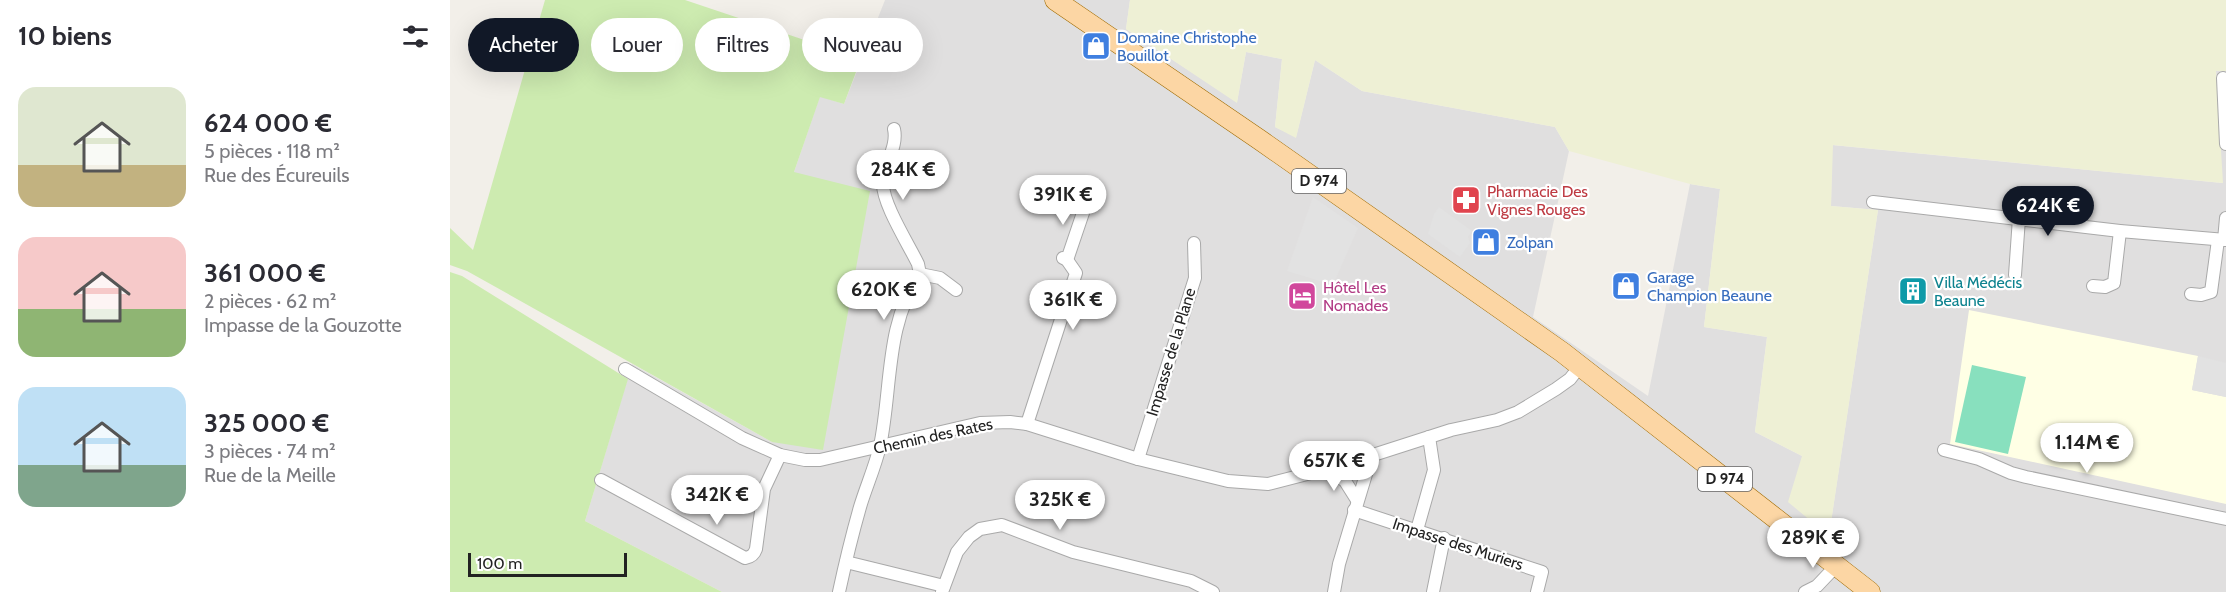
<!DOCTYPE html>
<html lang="fr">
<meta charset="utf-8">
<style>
body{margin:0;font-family:Cabin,sans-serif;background:#f2f2f3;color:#2b2b33;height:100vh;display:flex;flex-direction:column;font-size:22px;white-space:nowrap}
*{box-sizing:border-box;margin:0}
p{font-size:20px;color:#7c7c81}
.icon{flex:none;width:33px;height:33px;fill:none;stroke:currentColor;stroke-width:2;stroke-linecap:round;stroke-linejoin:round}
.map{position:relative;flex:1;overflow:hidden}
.panel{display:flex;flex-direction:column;background:#fff;width:450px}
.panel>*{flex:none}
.hud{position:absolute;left:18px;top:18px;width:570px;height:54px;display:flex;gap:12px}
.scale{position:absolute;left:18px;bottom:15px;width:159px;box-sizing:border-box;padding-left:6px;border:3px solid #222;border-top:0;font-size:16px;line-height:21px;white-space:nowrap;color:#222;-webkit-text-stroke:4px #fff;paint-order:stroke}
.price{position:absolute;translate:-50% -51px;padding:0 14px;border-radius:21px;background:#fff;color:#222;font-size:20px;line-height:39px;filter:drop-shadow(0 2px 3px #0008)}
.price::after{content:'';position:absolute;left:50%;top:36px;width:18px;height:14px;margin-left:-9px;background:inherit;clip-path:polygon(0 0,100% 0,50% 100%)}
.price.on{background:#111827;color:#fff}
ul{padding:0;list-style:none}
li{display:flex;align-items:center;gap:18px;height:150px;padding:0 18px}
li span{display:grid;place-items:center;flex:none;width:168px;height:120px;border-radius:18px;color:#555}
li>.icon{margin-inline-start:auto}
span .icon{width:72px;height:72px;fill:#fffc;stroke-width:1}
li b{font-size:26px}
h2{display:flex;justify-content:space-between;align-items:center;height:72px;padding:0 18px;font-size:26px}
.chip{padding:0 21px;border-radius:27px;background:#fff;box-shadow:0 6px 24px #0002;font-size:21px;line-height:54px}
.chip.on{background:#111827;color:#fff}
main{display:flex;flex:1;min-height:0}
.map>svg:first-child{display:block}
.residential{fill:#e0dfdf}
.education{fill:#ffffe5}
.farmland{fill:#eef0d5}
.grass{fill:#cdebb0}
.pitch{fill:#88e0be}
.parking{fill:#e2e2e2}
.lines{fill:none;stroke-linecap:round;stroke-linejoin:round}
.street-casing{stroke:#a9a9a9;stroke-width:14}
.primary-casing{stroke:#a06b00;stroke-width:21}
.street{stroke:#fff;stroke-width:12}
.primary{stroke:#fcd6a4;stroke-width:20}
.labels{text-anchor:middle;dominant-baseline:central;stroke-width:4.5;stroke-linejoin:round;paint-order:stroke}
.shield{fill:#fff;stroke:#646464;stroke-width:1.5}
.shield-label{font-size:15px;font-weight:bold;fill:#222}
.shop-label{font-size:16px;fill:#366cbe;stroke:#fff;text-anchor:start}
.health-label{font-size:16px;fill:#be3a42;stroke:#fff;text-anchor:start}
.culture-label{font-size:16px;fill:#0d838f;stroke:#fff;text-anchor:start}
.hotel-label{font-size:16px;fill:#b23c85;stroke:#fff;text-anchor:start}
.street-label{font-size:16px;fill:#222;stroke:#fff}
</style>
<main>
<section class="panel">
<h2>10 biens<svg class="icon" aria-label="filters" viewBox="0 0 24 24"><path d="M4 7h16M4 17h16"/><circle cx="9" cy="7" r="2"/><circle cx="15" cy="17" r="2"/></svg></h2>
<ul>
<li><span style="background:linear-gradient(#dfe7d0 65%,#c2b280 0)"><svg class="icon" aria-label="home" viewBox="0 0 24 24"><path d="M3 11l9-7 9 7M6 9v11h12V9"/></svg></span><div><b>624 000 €</b><p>5 pièces · 118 m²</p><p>Rue des Écureuils</p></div></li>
<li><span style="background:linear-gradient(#f6c9c9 60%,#8fb573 0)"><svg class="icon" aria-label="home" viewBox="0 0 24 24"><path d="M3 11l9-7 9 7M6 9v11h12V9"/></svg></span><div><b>361 000 €</b><p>2 pièces · 62 m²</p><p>Impasse de la Gouzotte</p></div></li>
<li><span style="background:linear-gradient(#bfe0f5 65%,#7fa58c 0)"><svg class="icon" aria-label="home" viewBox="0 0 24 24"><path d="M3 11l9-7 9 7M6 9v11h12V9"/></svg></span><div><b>325 000 €</b><p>3 pièces · 74 m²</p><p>Rue de la Meille</p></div></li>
</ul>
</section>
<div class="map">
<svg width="1776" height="592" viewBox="0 0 1776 592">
<rect width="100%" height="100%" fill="#f2efe9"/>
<path class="residential" d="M435,0H680L676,29L787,102L796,52L832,59L825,127L846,137L865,60L912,91L1105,127L1119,151L1083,317L1198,396L1240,184L1270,189L1254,327L1317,337L1305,432L1352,456L1379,535L1428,210L1381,206L1382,145L1772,183L1766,71H1776V592H272L135,521L182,364L322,442L344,172L370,96L394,104Z"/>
<path class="education" d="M1519,310L1748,356L1742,390L1776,397V504L1500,444Z"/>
<path class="farmland" d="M680,0H1776V71H1766L1773,183L1383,145L1381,206L1428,210L1379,536L1338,502L1352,456L1305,432L1317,337L1254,327L1270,189L1240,184L1119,151L1105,127L912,91L865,60L846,138L825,127L832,59L796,52L787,103L676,29Z"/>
<g class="grass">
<path d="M95,0H235L411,59L394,104L370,97L344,172L420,191L373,450L322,442L17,271L0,265V228L23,250Z"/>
<path d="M0,272L12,276L178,379L135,521L272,592H0Z"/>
</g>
<path class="pitch" d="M1522,365L1576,377L1558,454L1505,442Z"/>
<g class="parking">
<path d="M863,197L908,228L883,285L837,271Z"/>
<path d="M989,207L1022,231L1018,237L1020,243L1010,257L978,234L984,214Z"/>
<path d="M1748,356L1776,363V397L1742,390Z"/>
</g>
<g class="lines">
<g class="street-casing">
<g id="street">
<path d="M1773,78L1776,144"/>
<path d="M444,129C448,147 434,164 433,183C432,203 459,245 468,264L470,274"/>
<path d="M1423,202L1670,231L1776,240"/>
<path d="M1774,240L1776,218"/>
<path d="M617,260L637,201"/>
<path d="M1565,275L1569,218"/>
<path d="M1643,286L1655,287L1664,283L1670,231"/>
<path d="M1741,294L1751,295L1761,292L1768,240"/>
<path d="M175,369L292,438L330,455L355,460H370L530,423L560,422L577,424L688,459L778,481L818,484L892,465L1001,430L1047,420L1068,412L1106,389L1120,379L1130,366"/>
<path d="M577,424L626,273L617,260L613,258"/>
<path d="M1494,450L1529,459L1561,473L1576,477L1776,519"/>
<path d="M688,459L745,278L744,243"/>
<path d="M877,469L895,481L907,500"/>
<path d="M151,480L295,558C301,557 304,555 306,549L314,489L330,455"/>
<path d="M904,510L1092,572L1087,592"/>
<path d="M967,530L984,470L979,437"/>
<path d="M396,562L494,586"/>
<path d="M389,592C395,564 402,535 410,507C416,487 425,467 430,446C442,389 435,324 470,274L490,278L506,290"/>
<path d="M492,592L507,552L519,537L530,529L552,525L623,552L741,581L763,592"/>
<path d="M884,592L889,564L917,471L920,456"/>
<path d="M983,592L994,538"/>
<path d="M1355,592L1367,586L1386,566"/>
</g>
</g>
<g class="primary-casing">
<path id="primary" d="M605,0L810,140L1112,352L1420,592"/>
</g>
<use href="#street" class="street"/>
<use href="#primary" class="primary"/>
</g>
<defs>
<g id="shop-square" transform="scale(1.5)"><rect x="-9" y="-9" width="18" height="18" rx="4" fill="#3f7fe0" stroke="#fff"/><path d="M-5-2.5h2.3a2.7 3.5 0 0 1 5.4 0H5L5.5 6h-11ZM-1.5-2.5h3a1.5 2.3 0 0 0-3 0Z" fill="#fff"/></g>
<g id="pharmacy-square" transform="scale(1.5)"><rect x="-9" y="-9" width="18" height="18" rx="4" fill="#e0444e" stroke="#fff"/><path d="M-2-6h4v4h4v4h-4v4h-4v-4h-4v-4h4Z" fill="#fff"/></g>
<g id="building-square" transform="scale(1.5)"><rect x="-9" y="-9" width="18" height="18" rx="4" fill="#0f9aa8" stroke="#fff"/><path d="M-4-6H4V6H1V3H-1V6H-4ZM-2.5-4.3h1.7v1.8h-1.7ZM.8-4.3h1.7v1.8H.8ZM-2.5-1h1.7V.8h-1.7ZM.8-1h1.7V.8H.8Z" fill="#fff"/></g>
<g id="hotel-square" transform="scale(1.5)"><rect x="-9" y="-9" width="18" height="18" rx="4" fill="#d1479c" stroke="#fff"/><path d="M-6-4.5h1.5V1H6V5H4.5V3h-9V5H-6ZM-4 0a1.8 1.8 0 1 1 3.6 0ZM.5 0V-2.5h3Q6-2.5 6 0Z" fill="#fff"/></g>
</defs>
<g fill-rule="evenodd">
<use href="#shop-square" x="646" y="46"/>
<use href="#pharmacy-square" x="1016" y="200"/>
<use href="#shop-square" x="1036" y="242"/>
<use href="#shop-square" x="1176" y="286"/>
<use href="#building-square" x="1463" y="291"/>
<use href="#hotel-square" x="852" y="296"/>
</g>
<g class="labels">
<g class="shield">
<rect x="842" y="169" width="54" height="24" rx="4.5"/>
<rect x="1248" y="467" width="54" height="24" rx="4.5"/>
</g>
<g class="shield-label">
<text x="869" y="181">D 974</text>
<text x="1275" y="479">D 974</text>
</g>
<g class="shop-label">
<text x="667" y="37">Domaine Christophe<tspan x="667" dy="18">Bouillot</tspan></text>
<text x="1057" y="242">Zolpan</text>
<text x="1197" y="277">Garage<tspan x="1197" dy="18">Champion Beaune</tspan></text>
</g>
<g class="health-label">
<text x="1037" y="191">Pharmacie Des<tspan x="1037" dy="18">Vignes Rouges</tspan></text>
</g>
<g class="culture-label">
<text x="1484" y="282">Villa Médécis<tspan x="1484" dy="18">Beaune</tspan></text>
</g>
<g class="hotel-label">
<text x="873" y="287">Hôtel Les<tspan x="873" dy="18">Nomades</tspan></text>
</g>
<g class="street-label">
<text transform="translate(721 352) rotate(-73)">Impasse de la Plane</text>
<text transform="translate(483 436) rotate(-12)">Chemin des Rates</text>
<text transform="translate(1008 544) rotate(18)">Impasse des Muriers</text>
</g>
</g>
</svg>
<div class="scale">100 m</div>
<b class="price" style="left:453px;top:201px">284K €</b>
<b class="price" style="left:613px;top:226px">391K €</b>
<b class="price on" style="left:1598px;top:237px">624K €</b>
<b class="price" style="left:434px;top:321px">620K €</b>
<b class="price" style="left:623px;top:331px">361K €</b>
<b class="price" style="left:1637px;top:474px">1.14M €</b>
<b class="price" style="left:884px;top:492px">657K €</b>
<b class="price" style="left:267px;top:526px">342K €</b>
<b class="price" style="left:610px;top:531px">325K €</b>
<b class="price" style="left:1363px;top:569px">289K €</b>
<div class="hud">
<a class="chip on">Acheter</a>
<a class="chip">Louer</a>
<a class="chip">Filtres</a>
<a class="chip">Nouveau</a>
</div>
</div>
</main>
